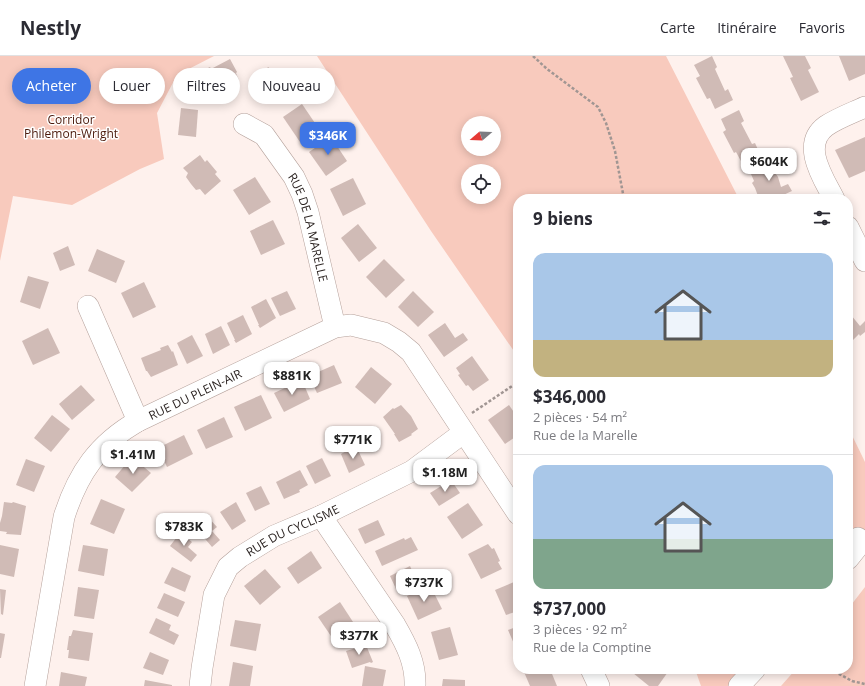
<!DOCTYPE html>
<html lang="fr">
<meta charset="utf-8">
<style>
body{margin:0;font-family:"Open Sans",sans-serif;background:#f7f7f7;color:#2b2b33;height:100vh;display:flex;flex-direction:column;font-size:15px;white-space:nowrap}
*{box-sizing:border-box;margin:0}
p{font-size:13px;color:#7c7c81}
.icon{flex:none;width:22px;height:22px;fill:none;stroke:currentColor;stroke-width:2;stroke-linecap:round;stroke-linejoin:round}
.map{position:relative;flex:1;overflow:hidden}
.details{position:absolute;left:513px;top:138px;width:340px;height:480px;display:flex;flex-direction:column;background:#fff;border-radius:16px;box-shadow:0 2px 10px #0003}
.details>*{flex:none}
.banner{position:absolute;left:12px;top:12px;width:380px;height:36px;display:flex;gap:8px}
.needle{width:26px;rotate:251deg}
.controls{position:absolute;left:461px;top:60px;display:grid;gap:8px}
.controls a{display:grid;place-items:center;width:40px;height:40px;border-radius:50%;background:#fff;box-shadow:0 2px 10px #0003;font-size:20px}
.price{position:absolute;translate:-50% -34px;padding:0 9px;border-radius:8px;background:#fff;color:#222;font-size:13px;line-height:26px;filter:drop-shadow(0 1px 2px #0008)}
.price::after{content:'';position:absolute;left:50%;top:24px;width:12px;height:9px;margin-left:-6px;background:inherit;clip-path:polygon(0 0,100% 0,50% 100%)}
.price.on{background:#3e75e5;color:#fff}
ul{padding:0;list-style:none}
li{display:grid;align-content:center;gap:8px;height:212px;padding:0 20px}
li+li{border-top:1px solid #e1e1e2}
li span{display:grid;place-items:center;height:124px;border-radius:12px;color:#555}
li>.icon{margin-inline-start:auto}
span .icon{width:72px;height:72px;fill:#fffc;stroke-width:1}
li b{font-size:17px}
h2{display:flex;justify-content:space-between;align-items:center;height:48px;padding:0 20px;font-size:17px}
.tag{padding:0 14px;border-radius:18px;background:#fff;box-shadow:0 2px 10px #0003;font-size:14px;line-height:36px}
.tag.on{background:#3e75e5;color:#fff}
header{display:flex;align-items:center;gap:24px;box-sizing:border-box;height:56px;padding:0 20px;background:#fff;border-bottom:1px solid #e1e1e2}
header strong{font-size:19px}
nav{display:flex;gap:22px;margin-inline-start:auto;font-size:14px}
.map>svg:first-child{display:block}
.green{fill:#f8cabd;fill-rule:evenodd}
.building{fill:#d0bbb6}
.lines{fill:none;stroke-linecap:round;stroke-linejoin:round}
.minor-casing{stroke:#b4a09a;stroke-width:22}
.path{stroke:#a19693;stroke-width:2.5;stroke-dasharray:3 2;stroke-linecap:butt}
.minor{stroke:#fff;stroke-width:21}
.labels{text-anchor:middle;dominant-baseline:central;stroke-width:3;stroke-linejoin:round;paint-order:stroke}
.park-label{font-size:12px;fill:#4b190b;stroke:#fff}
.street-label{font-size:12px;fill:#261e1c;stroke:#fff}
</style>
<header>
<strong>Nestly</strong>
<nav><a>Carte</a><a>Itinéraire</a><a>Favoris</a></nav>
</header>
<div class="map">
<svg width="865" height="630" viewBox="0 0 865 630">
<rect width="100%" height="100%" fill="#fef1ed"/>
<g class="green">
<path d="M0,0H214L177,19L157,57L164,103L140,113L72,149L13,140L0,205Z"/>
<path d="M317,0H666L739,143H518V301L431,175ZM468,67H494V93H468ZM468,115H494V141H468Z"/>
<path d="M848,371L865,406V474L848,494Z"/>
<path d="M865,531V630H781L796,613H848V553Z"/>
<path d="M695,613H745L730,630H701Z"/>
</g>
<g class="building">
<path d="M712,0L717,11L715,13L725,35L728,33L733,44L715,53L710,42L707,43L696,22L700,20L694,9Z"/>
<path d="M783,0H805L811,12L808,14L819,36L801,45L790,22L793,21Z"/>
<path d="M839,0H865V18L849,25Z"/>
<path d="M230,3L237,16L236,17L239,24L211,36L204,24L206,23L202,15L210,11L211,13Z"/>
<path d="M268,11L294,31L282,47L256,28Z"/>
<path d="M302,48L319,73L300,86L283,61Z"/>
<path d="M181,52L198,54L196,81L178,79Z"/>
<path d="M739,54L744,65L741,67L752,88L755,87L760,98L742,107L736,96L734,97L723,76L726,74L721,63Z"/>
<path d="M331,81L347,105L326,120L309,96Z"/>
<path d="M865,81V115L849,122L835,94Z"/>
<path d="M200,99L205,106L207,104L217,116L215,118L221,125L205,139L200,133L196,134L191,128L186,121L188,117L183,112Z"/>
<path d="M777,104L780,110L773,114L778,121L781,131L788,128L792,135L779,141L778,139L770,143H763L761,139L758,140L755,132L752,127L754,125L751,118L765,112L764,110Z"/>
<path d="M255,121L271,146L249,159L233,134Z"/>
<path d="M353,122L366,148L343,160L330,133Z"/>
<path d="M273,164L285,188L261,199L250,175Z"/>
<path d="M358,168L377,192L359,206L341,182Z"/>
<path d="M68,190L75,209L60,215L53,197Z"/>
<path d="M97,193L125,205L116,227L88,215Z"/>
<path d="M384,203L405,224L386,242L366,221Z"/>
<path d="M28,220L49,226L40,253L20,246Z"/>
<path d="M144,226L156,251L133,262L121,237Z"/>
<path d="M287,235L296,253L280,260L271,242Z"/>
<path d="M413,235L434,256L418,271L398,251Z"/>
<path d="M266,243L276,262L260,272L258,269H259L251,251Z"/>
<path d="M243,259L252,278L236,287L234,284H235L227,267Z"/>
<path d="M848,259H851L860,270L865,265V276L860,280L859,278L848,289Z"/>
<path d="M445,267L455,282L463,277L468,284L444,301L428,279Z"/>
<path d="M221,270L230,289L213,298L205,278Z"/>
<path d="M48,272L60,297L33,309L22,285Z"/>
<path d="M192,279L203,300L187,308L177,287Z"/>
<path d="M168,289L172,296L173,295L178,309L151,321L147,315H146L141,302L161,294L160,292Z"/>
<path d="M472,300L489,324L473,335L468,329L466,330L458,319L460,318L456,312Z"/>
<path d="M334,309L342,327L317,337L309,320Z"/>
<path d="M371,311L392,328L375,348L355,331Z"/>
<path d="M302,324L310,343L284,356L274,337Z"/>
<path d="M81,329L95,344L72,364L59,348Z"/>
<path d="M261,339L272,362L245,375L234,351Z"/>
<path d="M401,349L411,360L418,373L411,378L412,379L399,386L394,378H395L383,361L393,352L394,353Z"/>
<path d="M509,349L518,362V379L505,388L488,364Z"/>
<path d="M52,359L70,373L51,396L34,382Z"/>
<path d="M224,361L233,381L206,393L197,374Z"/>
<path d="M184,379L193,398L167,411L158,392Z"/>
<path d="M356,390L365,409L349,417L341,398Z"/>
<path d="M132,401L151,417L132,436L115,421Z"/>
<path d="M322,402L331,420L315,428L306,410Z"/>
<path d="M26,403L45,410L34,436L16,429Z"/>
<path d="M300,414L308,429L299,434L300,436L284,443L276,426Z"/>
<path d="M451,424L460,437L439,450L430,437Z"/>
<path d="M261,430L270,448L255,455L246,437Z"/>
<path d="M101,443L125,453L114,478L90,468Z"/>
<path d="M4,446L12,447L13,446L26,450L21,479L6,478L7,476L0,475V467L2,460Z"/>
<path d="M236,446L246,465L232,474L220,456Z"/>
<path d="M468,447L483,469L462,483L447,461Z"/>
<path d="M206,459L217,471L212,475L220,484L212,491L194,470Z"/>
<path d="M378,464L385,479L365,488L358,473Z"/>
<path d="M180,477L192,486L188,491L197,499L191,506L170,490Z"/>
<path d="M411,481L418,494L382,510L375,495L404,482L405,484Z"/>
<path d="M488,488L492,493L494,492L500,505L498,506L502,513L481,523L468,498Z"/>
<path d="M0,489L19,493L14,521L0,518Z"/>
<path d="M83,489L108,493L104,520L78,515Z"/>
<path d="M311,495L322,512L298,528L287,512Z"/>
<path d="M410,510L417,526L397,535L390,520Z"/>
<path d="M172,511L191,520L185,536L164,527Z"/>
<path d="M265,513L281,531L260,549L244,530Z"/>
<path d="M514,526L518,535V555L506,559L495,534Z"/>
<path d="M430,529L442,553L418,564L407,540Z"/>
<path d="M78,531L99,534L94,563L74,560Z"/>
<path d="M0,533L6,534L3,559L1,558V561Z"/>
<path d="M164,537L185,546L178,561L157,552Z"/>
<path d="M340,546L355,569L333,583L318,561Z"/>
<path d="M156,562L171,569L169,574L179,579L174,589L149,577Z"/>
<path d="M235,564L261,568L256,595L230,590Z"/>
<path d="M518,568V597L508,574L516,571V569Z"/>
<path d="M450,571L458,599L439,604L431,576Z"/>
<path d="M73,574L93,577L89,605L68,602L69,594H67L69,580H71Z"/>
<path d="M0,577L5,578L1,602H0Z"/>
<path d="M366,589L373,606L371,607L370,606L352,612L346,595Z"/>
<path d="M150,596L169,604L163,619L143,612Z"/>
<path d="M233,606L253,610L250,630H229Z"/>
<path d="M365,610L386,614L383,630H362Z"/>
<path d="M530,613H550L557,630H530L524,616Z"/>
<path d="M636,613H670L658,630H649L633,617Z"/>
<path d="M61,616L87,621L85,630H59Z"/>
<path d="M443,623L465,624V630H442Z"/>
<path d="M145,624L172,629V630H144Z"/>
</g>
<g class="lines">
<g class="minor-casing">
<g id="minor">
<path id="s1" d="M244,68L264,79L294,121L302,138L308,156L335,271"/>
<path d="M834,143C824,123 800,89 826,70C838,62 852,57 865,51"/>
<path d="M848,171L865,205"/>
<path d="M88,250L138,365"/>
<path d="M321,460L395,569C406,588 416,607 415,630"/>
<path d="M848,503L856,493L858,482"/>
<path d="M591,613L599,630"/>
<path id="s2" d="M35,630L64,461C78,417 98,388 138,365L335,271L351,269L384,277L399,286L411,296L518,458"/>
<path id="s3" d="M200,630L202,612L214,539L228,511L240,501L274,480L321,460L412,415L463,377"/>
<path d="M739,630L755,613"/>
</g>
</g>
<g class="path">
<path d="M533,0L547,13L598,51L606,67L615,95L624,143"/>
<path d="M472,357L518,326"/>
<path d="M830,613L852,625L865,628"/>
</g>
<use href="#minor" class="minor"/>
</g>
<g class="labels">
<g class="park-label">
<text x="71" y="63">Corridor<tspan x="71" dy="14">Philemon-Wright</tspan></text>
</g>
<g class="street-label">
<text stroke="none"><textPath href="#s1" startOffset="127">RUE DE LA MARELLE</textPath></text>
<text stroke="none"><textPath href="#s2" startOffset="359">RUE DU PLEIN-AIR</textPath></text>
<text stroke="none"><textPath href="#s3" startOffset="198">RUE DU CYCLISME</textPath></text>
</g>
</g>
</svg>
<div class="controls">
<a><svg class="needle" viewBox="-14 -14 28 28"><path d="M0-13l5 13h-10z" fill="#e53935"/><path d="M0 13l5-13h-10z" fill="#7c7c81"/></svg></a>
<a><svg class="icon" aria-label="locate" viewBox="0 0 24 24"><circle cx="12" cy="12" r="6"/><path d="M12 2v4M12 18v4M2 12h4M18 12h4"/></svg></a>
</div>
<b class="price on" style="left:328px;top:100px">$346K</b>
<b class="price" style="left:769px;top:126px">$604K</b>
<b class="price" style="left:292px;top:340px">$881K</b>
<b class="price" style="left:353px;top:404px">$771K</b>
<b class="price" style="left:133px;top:419px">$1.41M</b>
<b class="price" style="left:445px;top:437px">$1.18M</b>
<b class="price" style="left:184px;top:491px">$783K</b>
<b class="price" style="left:424px;top:547px">$737K</b>
<b class="price" style="left:359px;top:600px">$377K</b>
<div class="banner">
<a class="tag on">Acheter</a>
<a class="tag">Louer</a>
<a class="tag">Filtres</a>
<a class="tag">Nouveau</a>
</div>
<section class="details">
<h2>9 biens<svg class="icon" aria-label="filters" viewBox="0 0 24 24"><path d="M4 7h16M4 17h16"/><circle cx="9" cy="7" r="2"/><circle cx="15" cy="17" r="2"/></svg></h2>
<ul>
<li><span style="background:linear-gradient(#a9c7e8 70%,#c2b280 0)"><svg class="icon" aria-label="home" viewBox="0 0 24 24"><path d="M3 11l9-7 9 7M6 9v11h12V9"/></svg></span><div><b>$346,000</b><p>2 pièces · 54 m²</p><p>Rue de la Marelle</p></div></li>
<li><span style="background:linear-gradient(#a9c7e8 60%,#7fa58c 0)"><svg class="icon" aria-label="home" viewBox="0 0 24 24"><path d="M3 11l9-7 9 7M6 9v11h12V9"/></svg></span><div><b>$737,000</b><p>3 pièces · 92 m²</p><p>Rue de la Comptine</p></div></li>
</ul>
</section>
</div>
